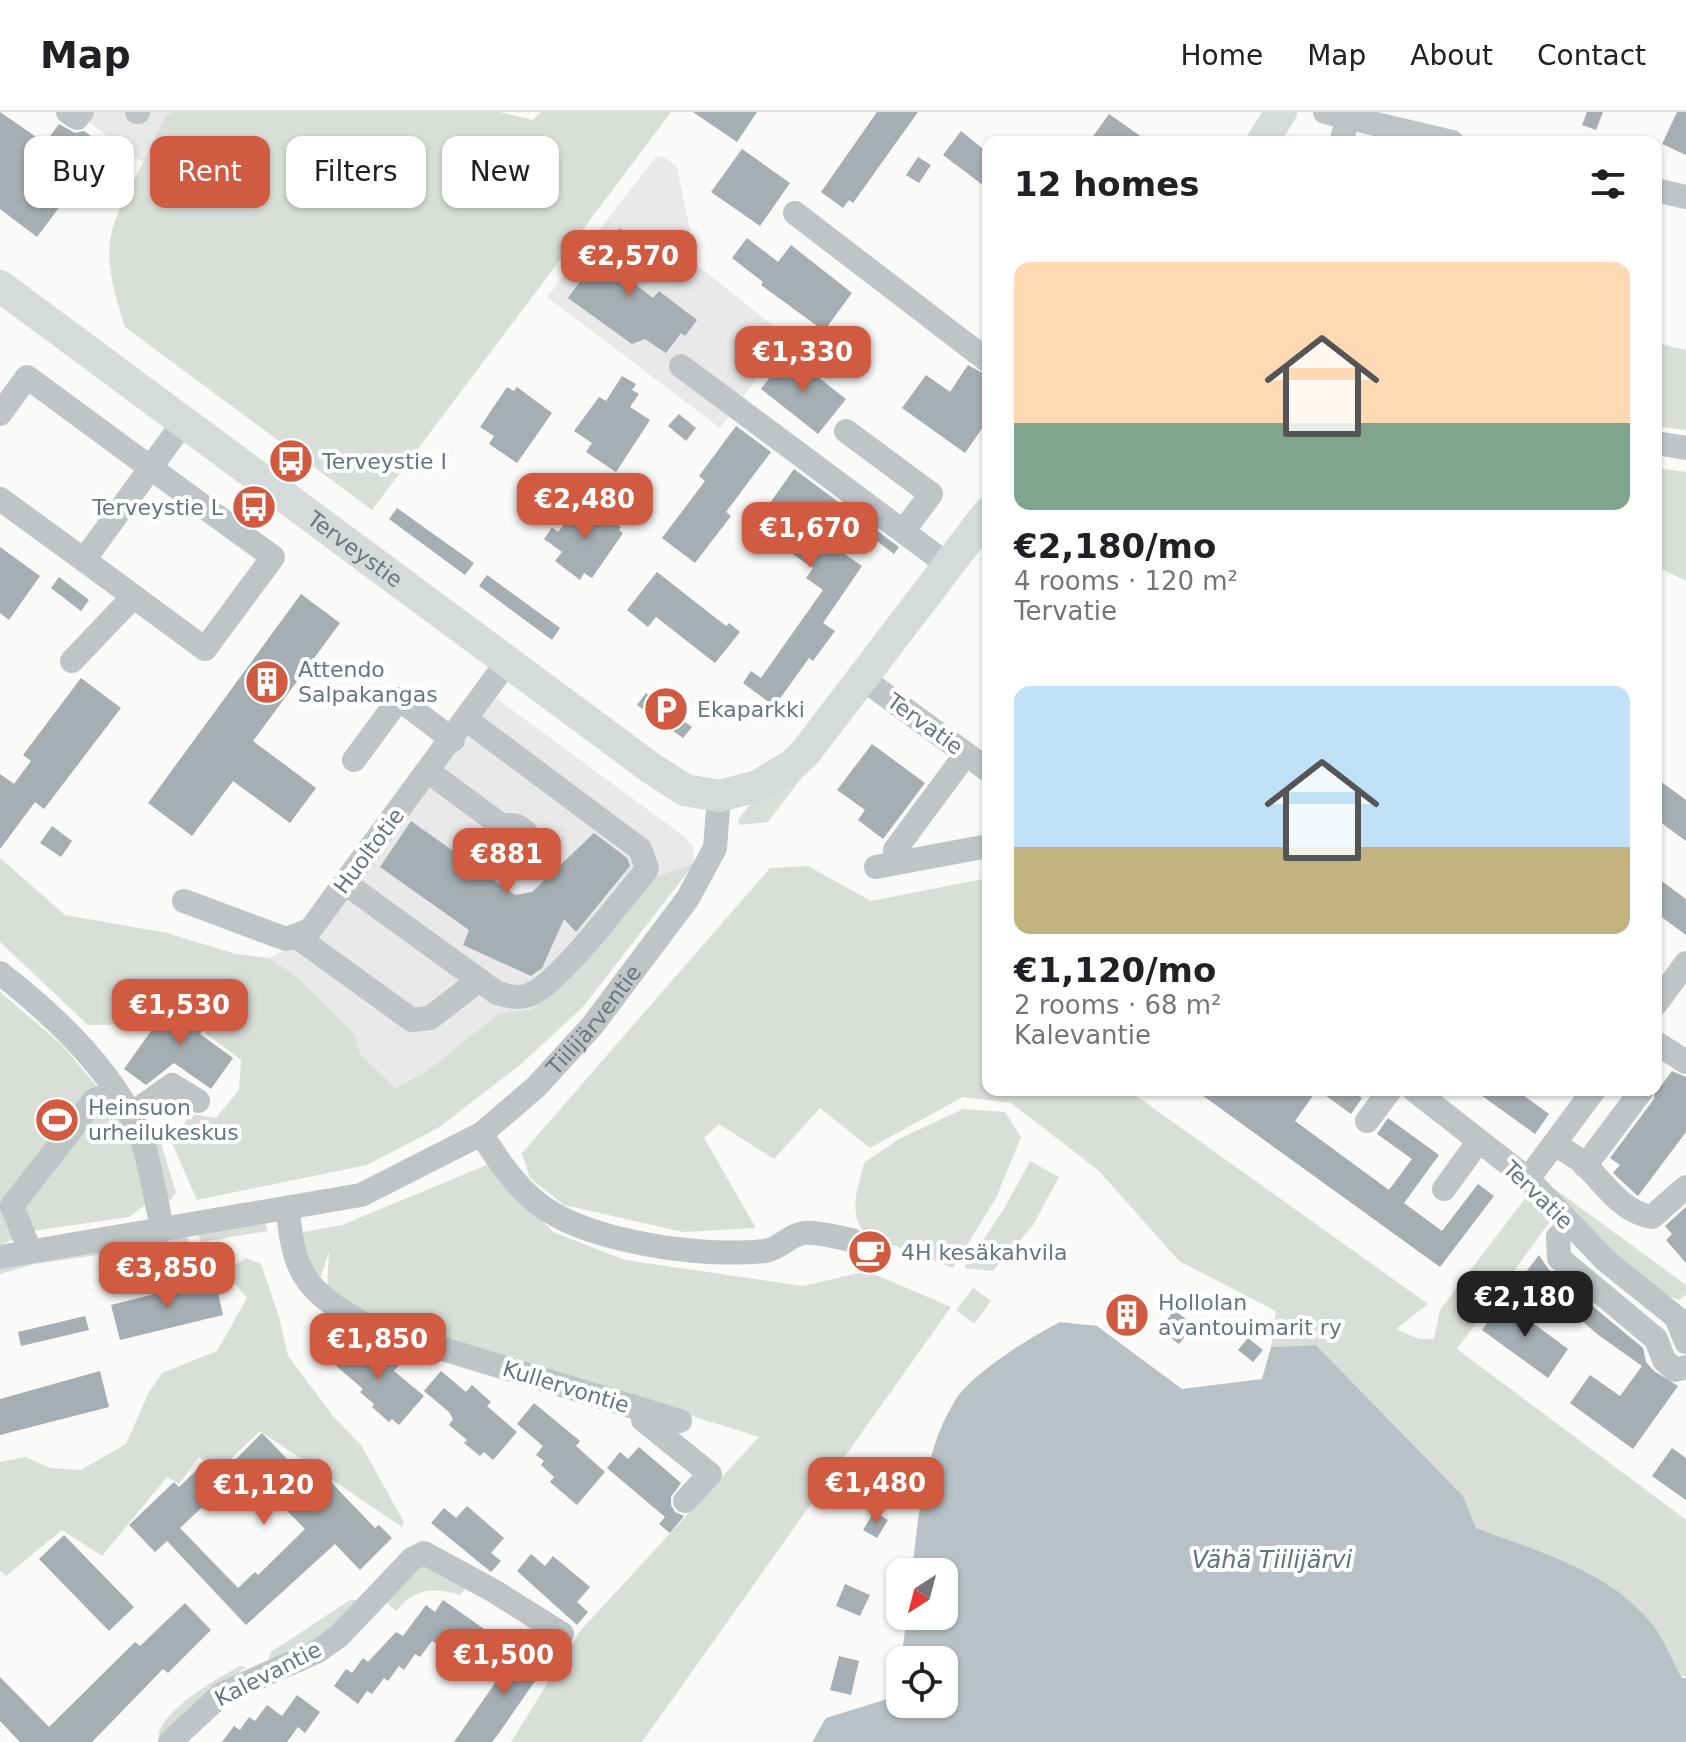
<!DOCTYPE html>
<meta charset="utf-8">
<style>
body{margin:0;font-family:"DejaVu Sans",sans-serif;background:#f2f2f2;color:#202124;height:100vh;display:flex;flex-direction:column;font-size:30px;white-space:nowrap}
*{box-sizing:border-box;margin:0}
p{font-size:26px;color:#757577}
.icon{flex:none;width:44px;height:44px;fill:none;stroke:currentColor;stroke-width:2;stroke-linecap:round;stroke-linejoin:round}
.map{position:relative;flex:1;overflow:hidden}
.drawer{position:absolute;left:982px;top:24px;width:680px;height:960px;display:flex;flex-direction:column;background:#fff;border-radius:16px;box-shadow:0 2px 6px #0004}
.drawer>*{flex:none}
.guide{position:absolute;left:24px;top:24px;width:760px;height:72px;display:flex;gap:16px}
.needle{width:52px;rotate:216deg}
.buttons{position:absolute;left:886px;top:1446px;display:grid;gap:16px}
.buttons a{display:grid;place-items:center;width:72px;height:72px;border-radius:16px;background:#fff;box-shadow:0 2px 6px #0004;font-size:40px}
.price{position:absolute;translate:-50% -68px;padding:0 18px;border-radius:16px;background:#d05b41;color:#fff;font-size:26px;line-height:52px;filter:drop-shadow(0 2px 4px #0008)}
.price::after{content:'';position:absolute;left:50%;top:48px;width:24px;height:18px;margin-left:-12px;background:inherit;clip-path:polygon(0 0,100% 0,50% 100%)}
.price.on{background:#222;color:#fff}
ul{padding:0;list-style:none}
li{display:grid;align-content:center;gap:16px;height:424px;padding:0 32px}
li span{display:grid;place-items:center;height:248px;border-radius:16px;color:#555}
li>.icon{margin-inline-start:auto}
span .icon{width:144px;height:144px;fill:#fffc;stroke-width:1}
li b{font-size:34px}
h2{display:flex;justify-content:space-between;align-items:center;height:96px;padding:0 32px;font-size:34px}
.tag{padding:0 28px;border-radius:16px;background:#fff;box-shadow:0 2px 6px #0004;font-size:28px;line-height:72px}
.tag.on{background:#d05b41;color:#fff}
header{display:flex;align-items:center;gap:48px;box-sizing:border-box;height:112px;padding:0 40px;background:#fff;border-bottom:2px solid #e0e0e0}
header strong{font-size:38px}
nav{display:flex;gap:44px;margin-inline-start:auto;font-size:28px}
.map>svg:first-child{display:block}
.built{fill:#e8e9e8}
.green{fill:#daded8}
.water{fill:#b8c2c6}
.building{fill:#a5aeb2}
.lines{fill:none;stroke-linecap:round;stroke-linejoin:round}
.minor{stroke:#bfc4c7;stroke-width:24}
.major{stroke:#d5dadb;stroke-width:32}
.labels{text-anchor:middle;dominant-baseline:central;stroke-width:8;stroke-linejoin:round;paint-order:stroke}
.poi-label{font-size:22px;fill:#67777f;stroke:#fff;text-anchor:start}
.street-label{font-size:22px;fill:#67777f;stroke:#fff}
.water-label{font-size:24px;font-style:italic;fill:#637479;stroke:#fff}
</style>
<header>
<strong>Map</strong>
<nav><a>Home</a><a>Map</a><a>About</a><a>Contact</a></nav>
</header>
<div class="map">
<svg width="1686" height="1630" viewBox="0 0 1686 1630">
<rect width="100%" height="100%" fill="#fafaf8"/>
<g class="built">
<path d="M75,0H171L143,51Z"/>
<path d="M662,44L677,55L697,153L787,225L720,316L547,185L656,45Z"/>
<path d="M493,584L685,725L693,734L694,752L620,810L533,897L499,901L427,959L396,976L360,942L354,921L296,864L269,846L313,824Z"/>
</g>
<g class="green">
<path d="M171,0H500L533,8L541,0H671L372,398L125,215C99,133 105,122 144,49C152,34 158,11 171,0Z"/>
<path d="M1656,231L1686,238V318L1656,314Z"/>
<path d="M1656,356L1686,360V469L1656,454Z"/>
<path d="M854,597L768,710L740,713L738,708L752,690Z"/>
<path d="M0,746L65,803L167,821L236,842L269,846L296,864L354,921L360,942L396,976L427,959L499,901L533,897L618,812L657,764L694,752L583,895L520,953L438,1016L367,1053L197,1088L171,1029L191,1002L216,1006L239,978L241,948L205,921L215,904L178,879L153,912L88,913L0,830Z"/>
<path d="M808,754L871,789L988,766V978H1128L1428,1192L1396,1217L1419,1227H1434L1440,1198L1527,1084L1551,1108L1457,1237L1686,1408V1564H1681L1652,1512L1562,1448L1476,1416L1463,1384L1316,1233L1271,1235L1276,1199L1179,1149L1099,1059L1011,991L963,985L870,1036L820,996L774,1047L719,1012L704,1026L756,1116L683,1120L564,1093L530,1066L522,1041L770,756Z"/>
<path d="M0,880L62,933L122,1004L149,1090L129,1105L33,1119L0,1133Z"/>
<path d="M963,997L1005,1000L1021,1025L996,1086L953,1156L866,1123C847,1102 858,1076 864,1051L899,1027Z"/>
<path d="M159,1025L176,1080L170,1089L163,1088L153,1026Z"/>
<path d="M1030,1049L1059,1065L1033,1113L993,1159L964,1156L1004,1097Z"/>
<path d="M489,1052L553,1120L625,1148L803,1174L867,1159L951,1195L642,1630H511L580,1519L759,1325L346,1195L327,1179L329,1139L318,1173L299,1121L342,1113Z"/>
<path d="M1548,1072L1686,1173V1183L1679,1188L1640,1174Z"/>
<path d="M265,1111L268,1119L201,1130L198,1122Z"/>
<path d="M187,1124L188,1130L35,1152L0,1162V1154Z"/>
<path d="M246,1146L261,1152L279,1205L288,1244L333,1304L361,1333L404,1410L402,1415L260,1319L218,1359L199,1345L179,1372L167,1365L102,1444L62,1418L6,1464L0,1459V1350L25,1345L51,1356L81,1358L126,1332L149,1280L162,1261L217,1239L247,1186L225,1160Z"/>
<path d="M973,1176L991,1189L974,1212L956,1198Z"/>
<path d="M421,1452L466,1474L461,1483C434,1475 415,1476 396,1499L382,1487Z"/>
<path d="M350,1488H359L348,1508L278,1548L268,1547L271,1540Z"/>
<path d="M240,1554L246,1555L162,1624L158,1623C164,1597 216,1567 240,1554Z"/>
</g>
<path class="water" d="M1060,1210L1097,1214L1182,1277L1262,1267L1271,1235L1316,1233L1463,1384L1476,1416C1539,1440 1608,1458 1652,1512C1664,1527 1672,1549 1682,1566H1686V1630H812L826,1606L897,1584L900,1559V1592H944V1548H901L907,1504H944V1460H912C918,1404 925,1336 956,1287C974,1260 1031,1225 1060,1210Z"/>
<g class="building">
<path d="M0,0L45,31L59,12L75,21L84,19L105,34L37,125L0,97Z"/>
<path d="M693,0H757L737,30Z"/>
<path d="M877,0H918L853,91L849,88L843,96L821,80Z"/>
<path d="M1587,0H1603L1596,18L1582,13Z"/>
<path d="M1677,0H1686V43L1662,32Z"/>
<path d="M1109,2L1149,30H1089Z"/>
<path d="M961,19L988,41V77L943,43Z"/>
<path d="M742,37L790,71L760,114L711,80Z"/>
<path d="M918,45L931,53L919,71L906,63Z"/>
<path d="M620,116L648,138L627,166L653,186L659,179L697,208L685,224L681,221L666,241L645,227L632,232L568,186Z"/>
<path d="M747,126L778,150L791,133L852,181L824,219L761,173L763,170L732,146Z"/>
<path d="M788,242L846,287L818,322L761,277Z"/>
<path d="M968,253L988,264V308L965,341L902,296L926,263L950,280Z"/>
<path d="M622,264L636,272L632,278L639,282L630,295L650,308L616,360L586,340L592,331L574,319L599,285L606,289Z"/>
<path d="M507,275L514,279L517,275L552,301L517,351L489,332L494,324L480,315Z"/>
<path d="M679,302L696,316L686,329L668,314Z"/>
<path d="M736,314L771,340L726,400L731,404L695,451L662,426L705,369L699,364Z"/>
<path d="M794,357L899,435L894,442L856,413L839,438L862,454L823,511L835,519L813,549L809,546L779,588L774,585L770,591L743,571L751,559L761,566L823,478L806,466L813,456L753,415Z"/>
<path d="M579,392L586,397L590,392L621,415L619,418L623,421L592,466L584,461L580,468L555,449L562,440L544,427L552,415L558,420Z"/>
<path d="M397,396L474,451L465,463L389,407Z"/>
<path d="M0,435L40,464L9,508L0,501Z"/>
<path d="M657,460L726,514L729,511L740,520L715,551L656,505L648,515L627,498Z"/>
<path d="M487,463L560,516L552,528L479,474Z"/>
<path d="M59,465L89,488L81,499L51,476Z"/>
<path d="M301,482L340,511L253,629L316,676L290,711L233,669L192,724L148,691Z"/>
<path d="M81,566L121,596L44,697L35,690L0,737V662L14,672L31,649L23,643Z"/>
<path d="M646,581L692,615L683,626L637,593Z"/>
<path d="M872,632L925,671L883,727L858,708L865,698L837,678Z"/>
<path d="M1656,666L1686,688V729L1656,707Z"/>
<path d="M411,709L515,783L532,780L594,721L627,746L630,754L576,820L564,807L542,856L531,864L463,833L469,818L380,755Z"/>
<path d="M52,714L72,729L61,745L40,731Z"/>
<path d="M1656,765L1686,787V823L1656,801Z"/>
<path d="M178,881L212,906L200,922L233,946L211,977L174,951L146,973L124,957Z"/>
<path d="M1672,959L1686,965V1020L1638,1084L1613,1061L1620,1053L1610,1046L1654,987L1656,972L1661,974Z"/>
<path d="M1195,978H1317L1295,1009L1389,1078L1412,1047L1377,1022L1388,1006L1439,1043L1404,1091L1442,1119L1478,1072L1494,1084L1440,1155Z"/>
<path d="M1318,978H1351L1362,986L1351,1002Z"/>
<path d="M1474,978H1516L1549,1002L1535,1022Z"/>
<path d="M1686,1095V1151L1666,1128L1672,1122L1665,1114Z"/>
<path d="M1539,1143L1549,1158L1643,1236L1646,1250L1654,1259L1678,1274L1633,1337L1570,1291L1590,1263L1620,1284L1642,1254L1597,1222L1526,1160Z"/>
<path d="M215,1167L223,1203L120,1228L111,1193Z"/>
<path d="M1120,1189L1142,1201L1133,1216L1112,1204Z"/>
<path d="M1503,1189L1568,1237L1548,1266L1482,1218Z"/>
<path d="M1174,1198L1194,1213L1179,1232L1160,1218Z"/>
<path d="M85,1204L89,1218L21,1234L18,1220Z"/>
<path d="M344,1226L373,1251L384,1238L400,1252L394,1259L424,1284L399,1313L392,1307L389,1310L372,1295L374,1292L360,1280L363,1277L327,1246Z"/>
<path d="M1248,1226L1263,1238L1253,1250L1238,1238Z"/>
<path d="M100,1259L109,1295L0,1323V1287Z"/>
<path d="M441,1259L466,1280L472,1273L491,1290L487,1294L517,1320L493,1348L484,1340L480,1344L464,1331L467,1328L449,1313L453,1307L449,1300L424,1279Z"/>
<path d="M534,1291L580,1329L576,1334L605,1360L577,1393L550,1370L554,1365L541,1353L544,1349L536,1343L543,1334L517,1312Z"/>
<path d="M262,1321L315,1376L326,1365L375,1416L379,1413L392,1426L360,1458L335,1432L246,1513L167,1429L155,1440L129,1413L174,1370L179,1375L206,1349L228,1371L180,1416L238,1476L255,1460L258,1463L305,1417L236,1347Z"/>
<path d="M639,1335L681,1371L671,1385V1393L675,1400L684,1404L670,1421L659,1412L665,1405L607,1356L620,1340L628,1347Z"/>
<path d="M1672,1336L1686,1346V1388L1652,1364Z"/>
<path d="M467,1394L504,1426L491,1441L501,1449L491,1460L431,1411L444,1396L456,1406Z"/>
<path d="M874,1400L888,1408L877,1426L863,1418Z"/>
<path d="M64,1423L134,1495L109,1519L39,1447Z"/>
<path d="M531,1442L545,1454L553,1444L590,1475L577,1490L588,1500L577,1513L517,1459Z"/>
<path d="M845,1472L870,1483L860,1504L836,1494Z"/>
<path d="M443,1488L487,1519L474,1537L447,1517L437,1532L432,1529L420,1545L415,1542L404,1558L399,1554L388,1569L384,1566L372,1582L367,1579L358,1592L334,1574L346,1557L352,1561L363,1546L368,1550L396,1520L403,1524L426,1493L435,1500Z"/>
<path d="M185,1491L211,1518L168,1561L163,1557L92,1630H20L0,1609V1565L49,1615L135,1530L140,1534Z"/>
<path d="M523,1531L549,1549L499,1621L492,1630H454Z"/>
<path d="M839,1544L859,1549L851,1583L830,1578Z"/>
<path d="M297,1583L320,1600L305,1621L298,1615L287,1630H222L234,1614L240,1618L249,1605L255,1609L267,1593L282,1604Z"/>
</g>
<g class="lines">
<g class="minor">
<path d="M68,0L77,6L82,0"/>
<path d="M137,0H138"/>
<path d="M1325,0L1452,30"/>
<path d="M1341,30L1348,6"/>
<path d="M1656,78L1686,85"/>
<path d="M795,101L988,249"/>
<path d="M681,254L948,453"/>
<path d="M0,302L27,265C109,325 191,386 273,445L205,537L84,448L183,311"/>
<path d="M846,319L931,382L904,418"/>
<path d="M1656,331L1686,336"/>
<path d="M0,387L84,448"/>
<path d="M72,549L133,485"/>
<path d="M862,566L988,658"/>
<path d="M354,648L399,587L453,628"/>
<path d="M429,660L502,714"/>
<circle cx="510" cy="734" r="21"/>
<path d="M895,738L966,642"/>
<path d="M876,755L988,734"/>
<path d="M345,771L497,881C508,884 518,887 529,883C559,872 618,791 642,764L647,756L640,737L467,608"/>
<path d="M184,789L286,827L310,818L507,550"/>
<path d="M297,825L412,908L430,906L479,868"/>
<path d="M0,861C50,900 107,953 135,1011C150,1042 154,1084 163,1118"/>
<path d="M1656,892L1686,851"/>
<path d="M1656,931L1686,950"/>
<path d="M1414,978L1528,1067L1605,1148L1676,1205L1686,1230"/>
<path d="M130,1003L172,973L198,989"/>
<path d="M1367,1009L1390,978"/>
<path d="M481,1022C497,1046 513,1071 535,1089C583,1130 703,1146 765,1139C779,1137 790,1123 803,1121C818,1119 838,1126 852,1128"/>
<path d="M1554,1032C1563,1038 1574,1043 1582,1050C1604,1070 1619,1099 1652,1105L1686,1075"/>
<path d="M1585,1054L1642,978"/>
<path d="M1528,1067L1594,978"/>
<path d="M1444,1077L1478,1030"/>
<path d="M288,1099C294,1168 310,1180 367,1214L680,1309"/>
<path d="M1570,1113L1558,1125L1559,1146L1656,1227L1664,1248L1675,1258L1686,1255"/>
<path d="M30,1139L12,1094L94,988L116,980"/>
<path id="s1" d="M0,1145L361,1083L481,1022L536,975L592,914L688,786L715,736L719,684"/>
<path d="M643,1308L710,1362L685,1389"/>
<path d="M170,1630L222,1582L318,1539L339,1524L412,1447L424,1441L494,1479L562,1522"/>
</g>
<g class="major">
<path d="M1262,30L1281,0"/>
<path id="s2" d="M0,174L651,656L685,678L719,684L758,674L792,653L805,641L988,401"/>
</g>
</g>
<defs>
<g id="bus-disc" transform="scale(2.3)"><circle r="9.5" fill="#d05b41" stroke="#fff"/><path d="M-5-6H5V4H4V6H2V4H-2V6H-4V4H-5ZM-3.5-4V0h7V-4ZM-3.5 1.2v1.5H-2V1.2ZM2 1.2v1.5H3.5V1.2Z" fill="#fff"/></g>
<g id="building-disc" transform="scale(2.3)"><circle r="9.5" fill="#d05b41" stroke="#fff"/><path d="M-4-6H4V6H1V3H-1V6H-4ZM-2.5-4.3h1.7v1.8h-1.7ZM.8-4.3h1.7v1.8H.8ZM-2.5-1h1.7V.8h-1.7ZM.8-1h1.7V.8H.8Z" fill="#fff"/></g>
<g id="parking-disc" transform="scale(2.3)"><circle r="9.5" fill="#d05b41" stroke="#fff"/><path d="M-3.5-5.5H1a3.5 3.5 0 0 1 0 7H-1V5.5H-3.5ZM-1-3.4V-.6H.8a1.4 1.4 0 0 0 0-2.8Z" fill="#fff"/></g>
<g id="stadium-disc" transform="scale(2.3)"><circle r="9.5" fill="#d05b41" stroke="#fff"/><path d="M0-5a6.5 5 0 1 0 0 10a6.5 5 0 1 0 0-10ZM-3.5-1.8h7v3.6h-7Z" fill="#fff"/></g>
<g id="cafe-disc" transform="scale(2.3)"><circle r="9.5" fill="#d05b41" stroke="#fff"/><path d="M-5.5-4.5H6V0H3Q3 3.5 0 3.5H-2.5Q-5.5 3.5-5.5 0ZM3-3.2v2h1.7v-2ZM-6 4.5H4V6H-6Z" fill="#fff"/></g>
</defs>
<g fill-rule="evenodd">
<use href="#bus-disc" x="291" y="349"/>
<use href="#bus-disc" x="254" y="395"/>
<use href="#building-disc" x="267" y="570"/>
<use href="#parking-disc" x="666" y="597"/>
<use href="#stadium-disc" x="57" y="1008"/>
<use href="#cafe-disc" x="870" y="1140"/>
<use href="#building-disc" x="1127" y="1203"/>
</g>
<g class="labels">
<g class="poi-label">
<text x="322" y="349">Terveystie I</text>
<text x="223" y="395" text-anchor="end">Terveystie L</text>
<text x="298" y="557">Attendo<tspan x="298" dy="25">Salpakangas</tspan></text>
<text x="697" y="597">Ekaparkki</text>
<text x="88" y="995">Heinsuon<tspan x="88" dy="25">urheilukeskus</tspan></text>
<text x="901" y="1140">4H kesäkahvila</text>
<text x="1158" y="1190">Hollolan<tspan x="1158" dy="25">avantouimarit ry</tspan></text>
</g>
<g class="street-label">
<text stroke="none"><textPath href="#s2" startOffset="442">Terveystie</textPath></text>
<text transform="translate(925 612) rotate(36)">Tervatie</text>
<text transform="translate(369 739) rotate(-53)">Huoltotie</text>
<text stroke="none"><textPath href="#s1" startOffset="662">Tiilijärventie</textPath></text>
<text transform="translate(1538 1083) rotate(44)">Tervatie</text>
<text transform="translate(566 1275) rotate(17)">Kullervontie</text>
<text transform="translate(268 1562) rotate(-27)">Kalevantie</text>
</g>
<g class="water-label">
<text x="1272" y="1448">Vähä Tiilijärvi</text>
</g>
</g>
</svg>
<div class="buttons">
<a><svg class="needle" viewBox="-14 -14 28 28"><path d="M0-13l5 13h-10z" fill="#e53935"/><path d="M0 13l5-13h-10z" fill="#757577"/></svg></a>
<a><svg class="icon" aria-label="locate" viewBox="0 0 24 24"><circle cx="12" cy="12" r="6"/><path d="M12 2v4M12 18v4M2 12h4M18 12h4"/></svg></a>
</div>
<b class="price" style="left:629px;top:186px">€2,570</b>
<b class="price" style="left:803px;top:282px">€1,330</b>
<b class="price" style="left:585px;top:429px">€2,480</b>
<b class="price" style="left:810px;top:458px">€1,670</b>
<b class="price" style="left:507px;top:784px">€881</b>
<b class="price" style="left:180px;top:935px">€1,530</b>
<b class="price" style="left:167px;top:1198px">€3,850</b>
<b class="price on" style="left:1525px;top:1227px">€2,180</b>
<b class="price" style="left:378px;top:1269px">€1,850</b>
<b class="price" style="left:876px;top:1413px">€1,480</b>
<b class="price" style="left:264px;top:1415px">€1,120</b>
<b class="price" style="left:504px;top:1585px">€1,500</b>
<div class="guide">
<a class="tag">Buy</a>
<a class="tag on">Rent</a>
<a class="tag">Filters</a>
<a class="tag">New</a>
</div>
<section class="drawer">
<h2>12 homes<svg class="icon" aria-label="filters" viewBox="0 0 24 24"><path d="M4 7h16M4 17h16"/><circle cx="9" cy="7" r="2"/><circle cx="15" cy="17" r="2"/></svg></h2>
<ul>
<li><span style="background:linear-gradient(#ffd9b3 65%,#7fa58c 0)"><svg class="icon" aria-label="home" viewBox="0 0 24 24"><path d="M3 11l9-7 9 7M6 9v11h12V9"/></svg></span><div><b>€2,180/mo</b><p>4 rooms · 120 m²</p><p>Tervatie</p></div></li>
<li><span style="background:linear-gradient(#bfe0f5 65%,#c2b280 0)"><svg class="icon" aria-label="home" viewBox="0 0 24 24"><path d="M3 11l9-7 9 7M6 9v11h12V9"/></svg></span><div><b>€1,120/mo</b><p>2 rooms · 68 m²</p><p>Kalevantie</p></div></li>
</ul>
</section>
</div>
